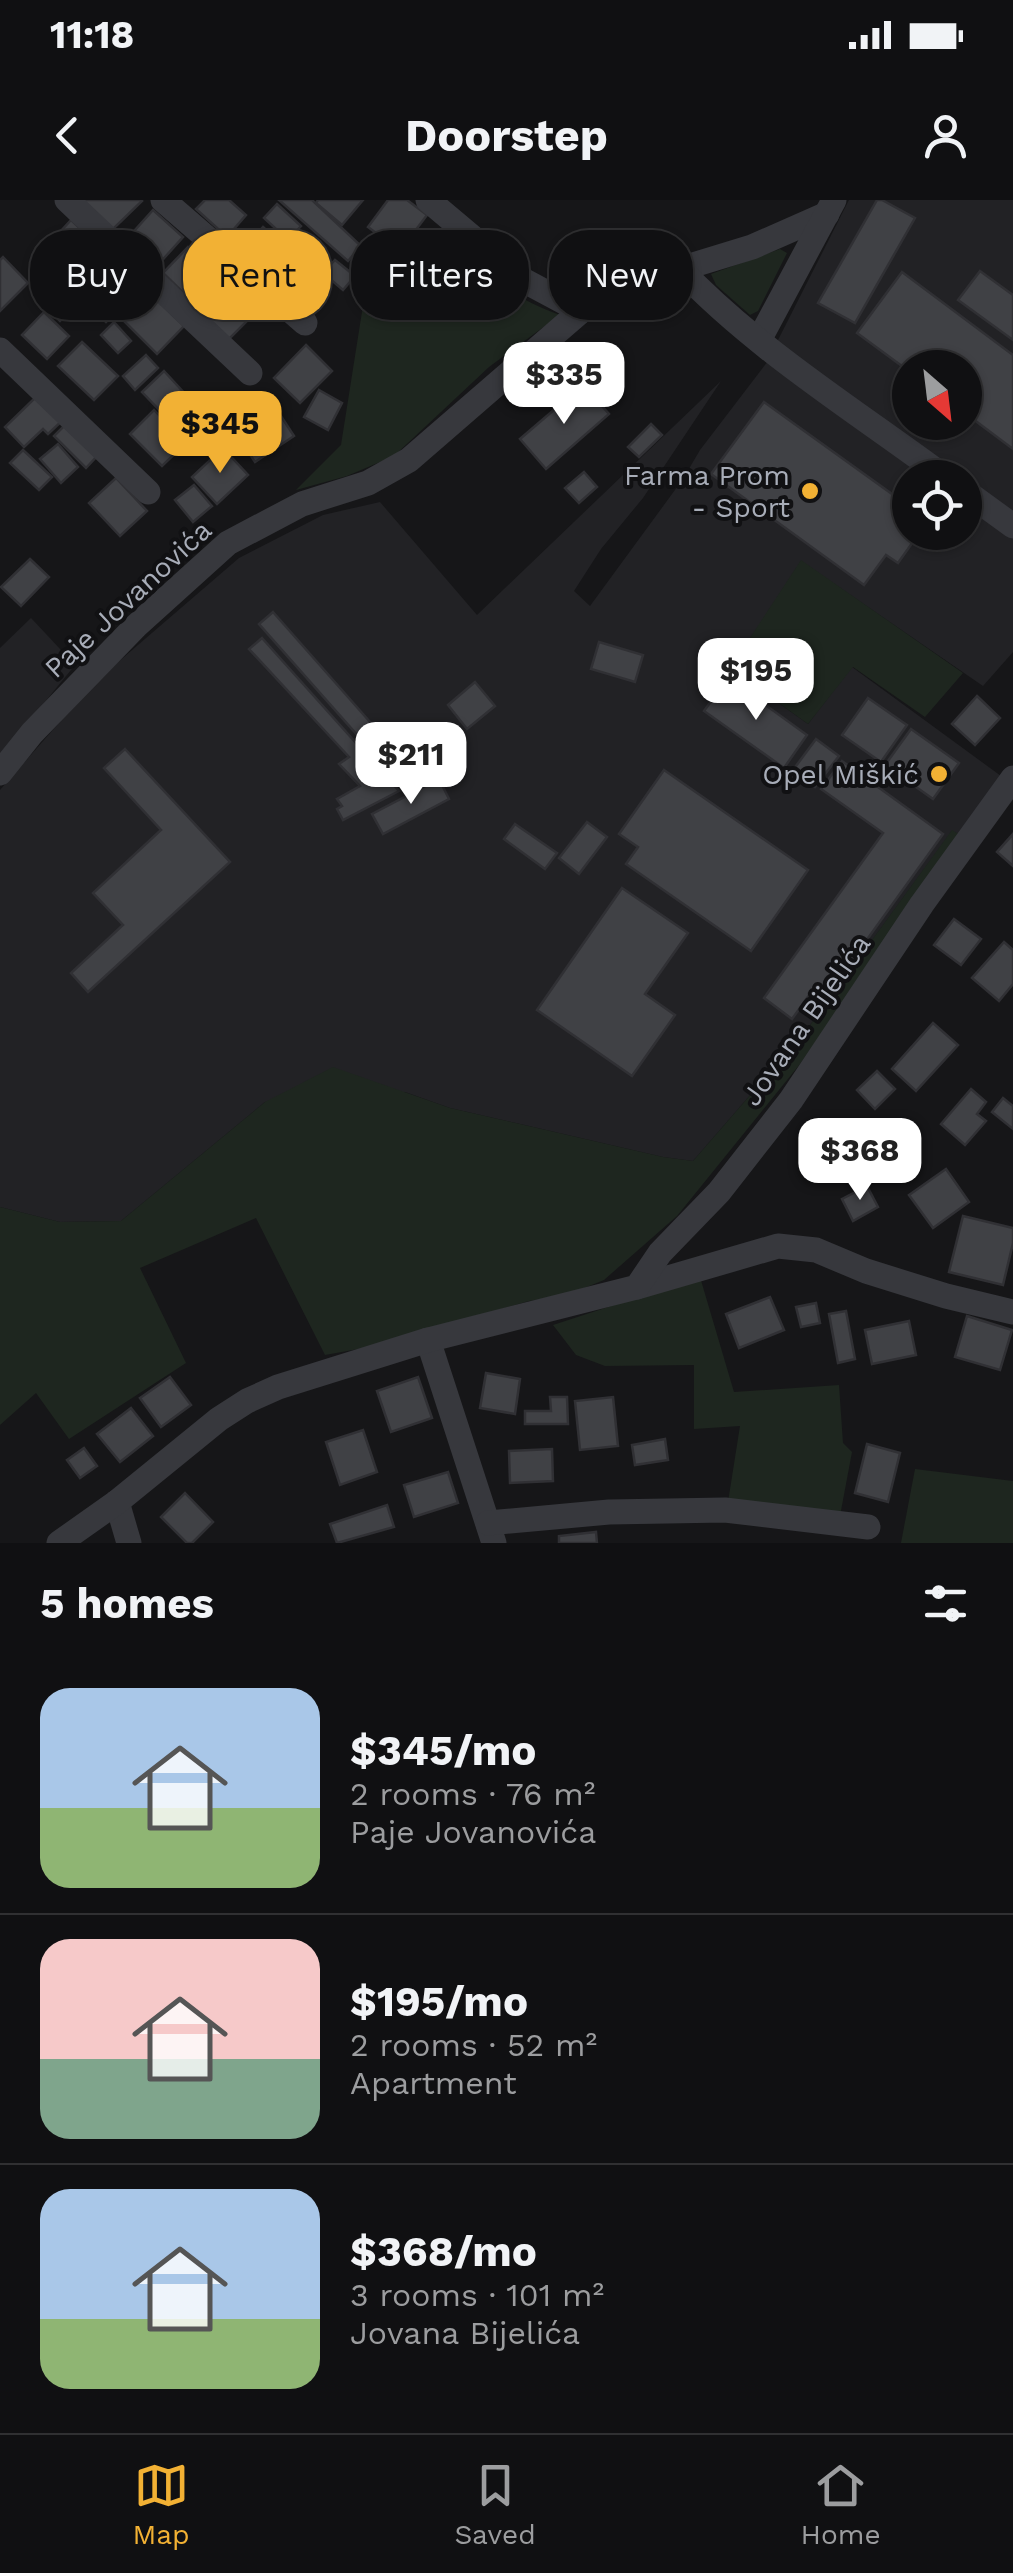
<!DOCTYPE html>
<meta charset="utf-8">
<style>
body{margin:0;font-family:"Work Sans",sans-serif;background:#1e1e20;color:#f1f3f6;height:100vh;display:flex;flex-direction:column;font-size:38px;white-space:nowrap}
*{box-sizing:border-box;margin:0}
p{font-size:32px;color:#9c9d9f}
.icon{flex:none;width:55px;height:55px;fill:none;stroke:currentColor;stroke-width:2;stroke-linecap:round;stroke-linejoin:round}
.map{position:relative;height:1343px;overflow:hidden}
.details{display:flex;flex-direction:column;background:#101012;flex:1}
.details>*{flex:none}
.banner{position:absolute;left:30px;top:30px;width:955px;height:90px;display:flex;gap:20px}
.needle{width:65px;rotate:152deg}
.buttons{position:absolute;left:892px;top:150px;display:grid;gap:20px}
.buttons a{display:grid;place-items:center;width:90px;height:90px;border-radius:50%;background:#101012;box-shadow:0 2px 8px #0004,0 0 0 2px #303032;font-size:50px}
.price{position:absolute;translate:-50% -85px;padding:0 22px;border-radius:20px;background:#fff;color:#222;font-size:32px;line-height:65px;filter:drop-shadow(0 2px 5px #0008)}
.price::after{content:'';position:absolute;left:50%;top:60px;width:30px;height:22px;margin-left:-15px;background:inherit;clip-path:polygon(0 0,100% 0,50% 100%)}
.price.on{background:#f2b134;color:#111}
ul{padding:0;list-style:none}
li{display:flex;align-items:center;gap:30px;height:250px;padding:0 40px}
li+li{border-top:2px solid #303032}
li span{display:grid;place-items:center;flex:none;width:280px;height:200px;border-radius:30px;color:#555}
li>.icon{margin-inline-start:auto}
span .icon{width:120px;height:120px;fill:#fffc;stroke-width:1}
li b{font-size:42px}
h2{display:flex;justify-content:space-between;align-items:center;height:120px;padding:0 40px;font-size:42px}
.tag{padding:0 35px;border-radius:40px;background:#101012;box-shadow:0 2px 8px #0004,0 0 0 2px #303032;font-size:35px;line-height:90px}
.tag.on{background:#f2b134;color:#111}
.status{display:flex;justify-content:space-between;align-items:center;height:70px;padding:0 50px;background:#101012;direction:ltr}
.status svg{height:28px;fill:currentColor}
header{display:flex;justify-content:space-between;align-items:center;height:130px;padding:0 40px;background:#101012;font-size:45px;font-weight:700}
.tabs{display:flex;justify-content:space-around;align-items:center;height:140px;border-top:2px solid #303032;background:#101012;font-size:28px;color:#9c9d9f}
.tabs a{display:grid;justify-items:center;gap:5px}
.tabs .on{color:#f2b134}
.map>svg:first-child{display:block}
.built{fill:#222225;fill-rule:evenodd}
.green{fill:#1e261f}
.building{fill:#404145;stroke:#303034;stroke-width:2.5}
.lines{fill:none;stroke-linecap:round;stroke-linejoin:round}
.street{stroke:#37383d;stroke-width:25}
.poi-dot{fill:#f2b134;stroke:#111113;stroke-width:4}
.labels{text-anchor:middle;dominant-baseline:central;stroke-width:8;stroke-linejoin:round;paint-order:stroke}
.poi-label{font-size:28px;fill:#a8adb8;stroke:#111113;text-anchor:end}
.street-label{font-size:28px;fill:#a8adb8;stroke:#111113}
</style>
<div class="status"><b>11:18</b><svg viewBox="0 0 49 12"><path d="M0 12V9h3v3zM5 12V6h3v6zM10 12V3h3v9zM15 12V0h3v12zM26 1h20v11H26zM47 4h2v5h-2z"/></svg></div>
<header><svg class="icon" aria-label="back" viewBox="0 0 24 24"><path d="M15 5l-7 7 7 7"/></svg>Doorstep<svg class="icon" aria-label="person" viewBox="0 0 24 24"><circle cx="12" cy="8" r="4"/><path d="M4 21q1-7 8-7t8 7"/></svg></header>
<div class="map">
<svg width="1013" height="1343" viewBox="0 0 1013 1343">
<rect width="100%" height="100%" fill="#161618"/>
<g class="built">
<path d="M849,0H1013V317L965,281V278L960,277L777,142ZM910,168H965V222H910Z"/>
<path d="M768,161L931,277L910,278V332H965V302L1013,337V452L983,486L801,361L728,473L741,476L808,524L852,467L1001,576L960,635L952,631L805,832L693,961L663,957L450,908L405,892L265,902L121,1021L60,1022L0,1007V590L95,482L239,358L323,315L380,302L477,415L721,181L643,298L601,349L574,391L590,406L683,279L700,250Z"/>
<path d="M31,418L75,465L0,557V448Z"/>
</g>
<g class="green">
<path d="M439,39C480,71 511,98 560,115L489,167L394,256L347,276L296,290L341,245L364,99L399,108Z"/>
<path d="M780,49L787,53L758,111L750,115L716,85L711,74Z"/>
<path d="M801,360L963,473L925,517L853,467L808,524L741,476L727,473Z"/>
<path d="M952,630L960,635L800,864L677,1016L604,1080L567,1095L529,1101L364,1148L325,1155L256,1018L140,1068L186,1163L69,1239L36,1193L0,1225V1007L60,1022L121,1021L265,902L333,867L450,908L663,957L693,961L805,832Z"/>
<path d="M700,1077L734,1192L839,1185L843,1243L852,1252L840,1316L728,1302L740,1226L694,1229V1165L605,1166L576,1155L553,1125Z"/>
<path d="M915,1269L1013,1281V1343H901Z"/>
</g>
<g class="building">
<path d="M82,0H141L142,1L112,30Z"/>
<path d="M205,0H229L246,15L227,37L196,9Z"/>
<path d="M279,0H312L361,46L348,61Z"/>
<path d="M318,0H363L342,25L316,3Z"/>
<path d="M388,0H407L427,15L400,51L368,27Z"/>
<path d="M877,0H882L915,18L855,123L818,103Z"/>
<path d="M277,4L301,26L288,40L264,18Z"/>
<path d="M153,10L183,37L157,66L127,39Z"/>
<path d="M71,20L98,45L77,68L50,43Z"/>
<path d="M263,27L287,49L269,69L245,47Z"/>
<path d="M188,47L218,75L192,101L163,73Z"/>
<path d="M114,53L143,81L123,102L94,74Z"/>
<path d="M290,53L323,83L303,105L270,75Z"/>
<path d="M3,57L28,83L0,111V60Z"/>
<path d="M335,60L355,76L343,90L323,73Z"/>
<path d="M231,71L264,104L226,142L207,122L227,102L214,88Z"/>
<path d="M980,71L1013,95V140L958,100Z"/>
<path d="M55,72L83,98L60,121L33,94Z"/>
<path d="M902,72L1013,155V249L965,213V168H910V172L857,133Z"/>
<path d="M99,90L119,109L106,122L86,103Z"/>
<path d="M149,92L184,126L157,154L122,119Z"/>
<path d="M44,112L69,136L47,159L22,135Z"/>
<path d="M114,122L131,141L118,153L101,135Z"/>
<path d="M82,142L118,176L94,200L58,166Z"/>
<path d="M306,145L332,171L300,203L274,178Z"/>
<path d="M146,155L158,168L135,190L123,176Z"/>
<path d="M164,171L187,196L166,217L142,192Z"/>
<path d="M583,185L609,214L546,269L520,239Z"/>
<path d="M319,190L342,203L328,230L304,217Z"/>
<path d="M38,195L63,220L48,234L43,229L24,247L5,227Z"/>
<path d="M764,202L910,307V332H920L898,363L886,355L864,385L711,274Z"/>
<path d="M273,204L294,236L255,262L234,230Z"/>
<path d="M154,210L186,243L162,266L130,234Z"/>
<path d="M66,224L98,255L86,268L54,236Z"/>
<path d="M651,224L662,235L639,257L628,247Z"/>
<path d="M58,244L78,267L61,283L40,259Z"/>
<path d="M223,248L248,275L217,304L192,277Z"/>
<path d="M23,250L52,277L39,290L10,263Z"/>
<path d="M584,272L597,287L579,303L565,288Z"/>
<path d="M116,278L147,311L120,336L89,303Z"/>
<path d="M194,285L212,306L193,322L175,300Z"/>
<path d="M30,359L49,377L21,406L1,387Z"/>
<path d="M273,412L393,548L422,533L438,572L405,589L259,424Z"/>
<path d="M262,438L399,591L343,620L337,609L342,606L337,599L360,586L339,564L349,557L249,449Z"/>
<path d="M599,442L643,455L635,482L591,469Z"/>
<path d="M728,478L807,535L784,568L704,511Z"/>
<path d="M475,482L495,506L467,529L448,505Z"/>
<path d="M977,496L1000,518L975,545L952,524Z"/>
<path d="M868,498L907,525L881,562L842,535Z"/>
<path d="M911,529L959,563L933,599L885,565Z"/>
<path d="M816,539L839,556L815,587L793,570Z"/>
<path d="M125,549L230,662L88,792L71,773L123,725L93,693L161,630L104,568Z"/>
<path d="M842,561L943,634L822,802L810,794L792,819L764,798L883,633L821,589Z"/>
<path d="M664,570L808,670L751,751L626,664L638,647L619,634Z"/>
<path d="M439,579L449,599L383,634L372,614Z"/>
<path d="M587,622L607,637L579,674L559,658Z"/>
<path d="M515,624L557,653L545,669L504,639Z"/>
<path d="M1013,634V666L997,652Z"/>
<path d="M622,688L688,733L645,794L675,815L632,876L537,810Z"/>
<path d="M954,719L981,739L961,765L934,745Z"/>
<path d="M1004,742L1013,750V784L999,801L972,778Z"/>
<path d="M933,823L958,845L916,891L892,869Z"/>
<path d="M877,871L895,889L875,909L857,890Z"/>
<path d="M971,889L986,902L977,914L986,921L965,945L941,924Z"/>
<path d="M1003,898L1013,906V929L992,912Z"/>
<path d="M946,969L969,1002L933,1028L909,995Z"/>
<path d="M867,986L878,1007L853,1021L842,999Z"/>
<path d="M963,1016L1013,1028V1043L1003,1085L949,1072Z"/>
<path d="M770,1097L784,1130L739,1148L726,1114Z"/>
<path d="M816,1103L820,1123L801,1127L796,1107Z"/>
<path d="M846,1111L855,1159L838,1163L829,1114Z"/>
<path d="M967,1116L1012,1130L1000,1170L955,1157Z"/>
<path d="M909,1121L916,1155L872,1164L865,1130Z"/>
<path d="M486,1173L520,1179L515,1214L480,1208Z"/>
<path d="M170,1177L191,1205L161,1227L140,1198Z"/>
<path d="M418,1177L432,1218L391,1232L377,1191Z"/>
<path d="M550,1197H567L568,1224H525V1211H551Z"/>
<path d="M613,1197L618,1246L580,1250L575,1201Z"/>
<path d="M131,1208L153,1236L120,1262L97,1234Z"/>
<path d="M363,1230L377,1272L340,1285L326,1242Z"/>
<path d="M665,1239L668,1260L635,1265L632,1245Z"/>
<path d="M867,1244L900,1253L888,1302L855,1293Z"/>
<path d="M84,1248L97,1266L80,1278L67,1260Z"/>
<path d="M552,1249L553,1281L510,1283L509,1251Z"/>
<path d="M448,1272L458,1303L414,1317L404,1285Z"/>
<path d="M185,1293L213,1322L192,1343H187L161,1317Z"/>
<path d="M387,1305L394,1327L337,1343L330,1324Z"/>
<path d="M596,1332L597,1343H559V1336Z"/>
</g>
<g class="lines">
<g class="street">
<path d="M67,0L250,173"/>
<path d="M163,0L305,123"/>
<path d="M428,0L523,80L581,111"/>
<path d="M680,69L752,47L827,14"/>
<path d="M759,140L834,0"/>
<path d="M0,150L148,292"/>
<path d="M965,291L1013,326"/>
<path d="M0,573L32,533L136,426L228,343L302,304L368,283L409,260L581,111L680,69C757,150 856,211 946,278"/>
<path d="M637,1087L778,1046L816,1050L866,1071L946,1096L1013,1112"/>
<path d="M428,1140L494,1343"/>
<path d="M117,1302L129,1343"/>
<path d="M488,1323L609,1312L725,1310L868,1327"/>
<path d="M59,1343L117,1302L219,1219L247,1201L278,1187L428,1140L637,1087L660,1053L719,992L791,900L922,704L1013,578"/>
</g>
</g>
<g class="poi-dot">
<circle cx="810" cy="291" r="10"/>
<circle cx="939" cy="574" r="10"/>
</g>
<g class="labels">
<g class="poi-label">
<text x="790" y="275">Farma Prom<tspan x="790" dy="32">- Sport</tspan></text>
<text x="919" y="574">Opel Miškić</text>
</g>
<g class="street-label">
<text transform="translate(128 399) rotate(-43)">Paje Jovanovića</text>
<text transform="translate(806 820) rotate(-55)">Jovana Bijelića</text>
</g>
</g>
</svg>
<div class="buttons">
<a><svg class="needle" viewBox="-14 -14 28 28"><path d="M0-13l5 13h-10z" fill="#e53935"/><path d="M0 13l5-13h-10z" fill="#9c9d9f"/></svg></a>
<a><svg class="icon" aria-label="locate" viewBox="0 0 24 24"><circle cx="12" cy="12" r="6"/><path d="M12 2v4M12 18v4M2 12h4M18 12h4"/></svg></a>
</div>
<b class="price" style="left:564px;top:227px">$335</b>
<b class="price on" style="left:220px;top:276px">$345</b>
<b class="price" style="left:756px;top:523px">$195</b>
<b class="price" style="left:411px;top:607px">$211</b>
<b class="price" style="left:860px;top:1003px">$368</b>
<div class="banner">
<a class="tag">Buy</a>
<a class="tag on">Rent</a>
<a class="tag">Filters</a>
<a class="tag">New</a>
</div>
</div>
<section class="details">
<h2>5 homes<svg class="icon" aria-label="filters" viewBox="0 0 24 24"><path d="M4 7h16M4 17h16"/><circle cx="9" cy="7" r="2"/><circle cx="15" cy="17" r="2"/></svg></h2>
<ul>
<li><span style="background:linear-gradient(#a9c7e8 60%,#8fb573 0)"><svg class="icon" aria-label="home" viewBox="0 0 24 24"><path d="M3 11l9-7 9 7M6 9v11h12V9"/></svg></span><div><b>$345/mo</b><p>2 rooms · 76 m²</p><p>Paje Jovanovića</p></div></li>
<li><span style="background:linear-gradient(#f6c9c9 60%,#7fa58c 0)"><svg class="icon" aria-label="home" viewBox="0 0 24 24"><path d="M3 11l9-7 9 7M6 9v11h12V9"/></svg></span><div><b>$195/mo</b><p>2 rooms · 52 m²</p><p>Apartment</p></div></li>
<li><span style="background:linear-gradient(#a9c7e8 65%,#8fb573 0)"><svg class="icon" aria-label="home" viewBox="0 0 24 24"><path d="M3 11l9-7 9 7M6 9v11h12V9"/></svg></span><div><b>$368/mo</b><p>3 rooms · 101 m²</p><p>Jovana Bijelića</p></div></li>
</ul>
</section>
<nav class="tabs">
<a class="on"><svg class="icon" aria-label="map" viewBox="0 0 24 24"><path d="M3 6l6-2 6 2 6-2v14l-6 2-6-2-6 2zM9 4v14M15 6v14"/></svg>Map</a>
<a><svg class="icon" aria-label="saved" viewBox="0 0 24 24"><path d="M7 4h10v16l-5-4-5 4z"/></svg>Saved</a>
<a><svg class="icon" aria-label="home" viewBox="0 0 24 24"><path d="M3 11l9-7 9 7M6 9v11h12V9"/></svg>Home</a>
</nav>
